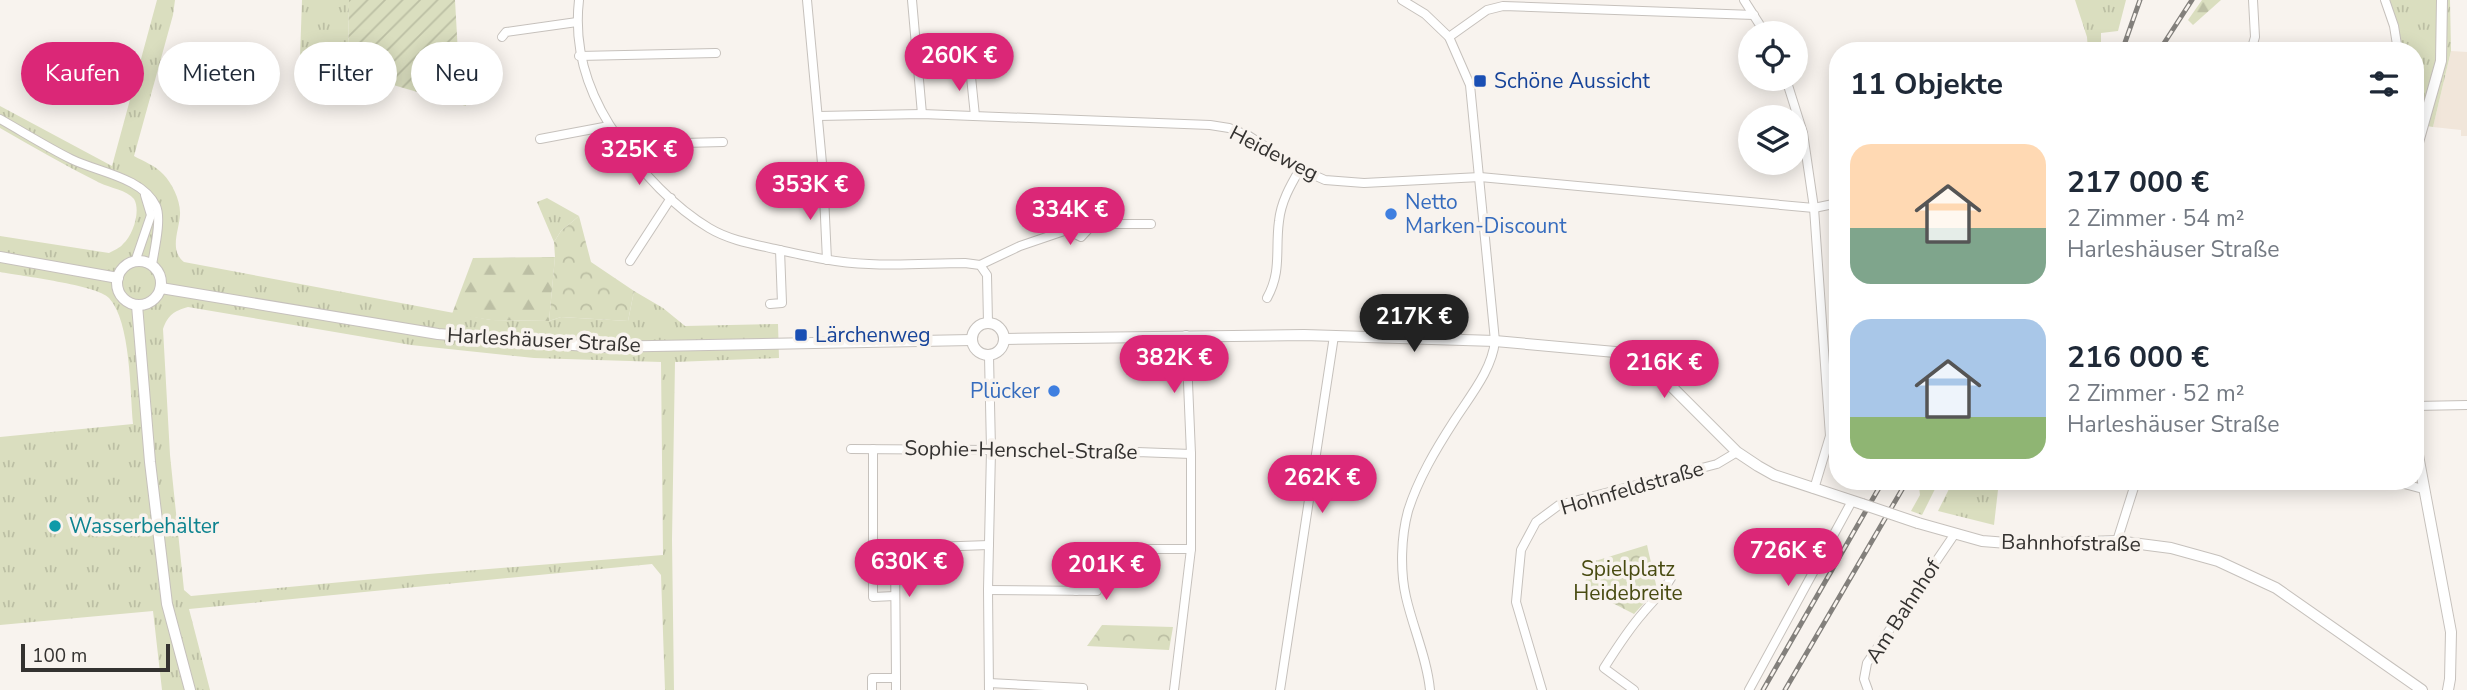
<!DOCTYPE html>
<html lang="de">
<meta charset="utf-8">
<style>
body{margin:0;font-family:"Nunito Sans",sans-serif;background:#f2f2f3;color:#1f2937;height:100vh;display:flex;flex-direction:column;font-size:26px;white-space:nowrap}
*{box-sizing:border-box;margin:0}
p{font-size:23px;color:#747a83}
.icon{flex:none;width:38px;height:38px;fill:none;stroke:currentColor;stroke-width:2;stroke-linecap:round;stroke-linejoin:round}
.map{position:relative;flex:1;overflow:hidden}
.sheet{position:absolute;left:1829px;top:42px;width:595px;height:448px;display:flex;flex-direction:column;background:#fff;border-radius:28px;box-shadow:0 4px 18px #0003}
.sheet>*{flex:none}
.hud{position:absolute;left:21px;top:42px;width:665px;height:63px;display:flex;gap:14px}
.tools{position:absolute;left:1738px;top:21px;display:grid;gap:14px}
.tools a{display:grid;place-items:center;width:70px;height:70px;border-radius:50%;background:#fff;box-shadow:0 4px 18px #0003;font-size:35px}
.scale{position:absolute;left:21px;bottom:18px;width:149px;box-sizing:border-box;padding-left:7px;border:4px solid #343230;border-top:0;font-size:19px;line-height:24px;white-space:nowrap;color:#343230;-webkit-text-stroke:5px #f8f3ee;paint-order:stroke}
.price{position:absolute;translate:-50% -60px;padding:0 16px;border-radius:24px;background:#db2777;color:#fff;font-size:23px;line-height:46px;filter:drop-shadow(0 2px 4px #0008)}
.price::after{content:'';position:absolute;left:50%;top:42px;width:21px;height:16px;margin-left:-10px;background:inherit;clip-path:polygon(0 0,100% 0,50% 100%)}
.price.on{background:#222;color:#fff}
ul{padding:0;list-style:none}
li{display:flex;align-items:center;gap:21px;height:175px;padding:0 21px}
li span{display:grid;place-items:center;flex:none;width:196px;height:140px;border-radius:21px;color:#555}
li>.icon{margin-inline-start:auto}
span .icon{width:84px;height:84px;fill:#fffc;stroke-width:1}
li b{font-size:30px}
h2{display:flex;justify-content:space-between;align-items:center;height:84px;padding:0 21px;font-size:30px}
.chip{padding:0 24px;border-radius:32px;background:#fff;box-shadow:0 4px 18px #0003;font-size:24px;line-height:63px}
.chip.on{background:#db2777;color:#fff}
.map>svg:first-child{display:block}
.built{fill:#f1e6da}
.grass{fill:url(#grass-tufts);fill-rule:evenodd}
.forest{fill:url(#forest-firs)}
.park{fill:url(#park-crowns)}
.garden{fill:url(#garden-furrows)}
.lines{fill:none;stroke-linecap:round;stroke-linejoin:round}
.street-casing{stroke:#c6c1bc;stroke-width:10}
.secondary-casing{stroke:#c6c1bc;stroke-width:12}
.street{stroke:#fff;stroke-width:8}
.secondary{stroke:#fff;stroke-width:10}
.rail-casing{stroke:#83807c;stroke-width:5}
.rail{stroke:#f8f3ee;stroke-width:2.5;stroke-dasharray:8;stroke-linecap:butt}
.secondary-bridge-casing{stroke:#c6c1bc;stroke-width:12;stroke-linecap:butt}
.secondary-bridge{stroke:#fff;stroke-width:10}
.transit-dot{fill:#1a4fb4;stroke:#f8f3ee;stroke-width:2.5}
.shop-dot{fill:#3f7fe0;stroke:#f8f3ee;stroke-width:2.5}
.culture-dot{fill:#0f9aa8;stroke:#f8f3ee;stroke-width:2.5}
.labels{text-anchor:middle;dominant-baseline:central;stroke-width:7;stroke-linejoin:round;paint-order:stroke}
.transit-label{font-size:21px;fill:#164399;stroke:#f8f3ee;text-anchor:start}
.street-label{font-size:21px;fill:#343230;stroke:#f8f3ee}
.shop-label{font-size:21px;fill:#366cbe;stroke:#f8f3ee;text-anchor:start}
.culture-label{font-size:21px;fill:#0d838f;stroke:#f8f3ee;text-anchor:start}
.park-label{font-size:21px;fill:#484b11;stroke:#f8f3ee}
</style>
<div class="map">
<svg width="2467" height="690" viewBox="0 0 2467 690">
<defs>
<pattern id="grass-tufts" width="24" height="20" patternUnits="userSpaceOnUse" patternTransform="scale(1.75)"><rect width="24" height="20" fill="#dadebf"/><path d="M3 7l-1-3M5 7V3M7 7l1-3M15 17l-1-3M17 17v-4M19 17l1-3" fill="none" stroke="#bcbfa4"/></pattern>
<pattern id="forest-firs" width="22" height="20" patternUnits="userSpaceOnUse" patternTransform="scale(1.75)"><rect width="22" height="20" fill="#dadebf"/><path d="M5 1l3.5 6h-7zM16 11l3.5 6h-7z" fill="#bcbfa4"/></pattern>
<pattern id="park-crowns" width="20" height="18" patternUnits="userSpaceOnUse" patternTransform="scale(1.75)"><rect width="20" height="18" fill="#dadebf"/><path d="M2 6a3 3 0 1 1 6 0M12 15a3 3 0 1 1 6 0" fill="none" stroke="#bcbfa4"/></pattern>
<pattern id="garden-furrows" width="10" height="10" patternUnits="userSpaceOnUse" patternTransform="scale(1.75)"><rect width="10" height="10" fill="#dadebf"/><path d="M-1 1l2-2M0 10L10 0M9 11l2-2" fill="none" stroke="#bcbfa4"/></pattern>
</defs>
<rect width="100%" height="100%" fill="#f8f3ee"/>
<path class="built" d="M2451,51L2467,52V136H2461V130L2433,127Z"/>
<g class="grass">
<path d="M157,0H175L173,15L134,156C143,161 156,166 163,174C172,183 181,201 180,215C179,231 169,250 184,262L491,320L549,321L561,317L628,321L634,291L663,308L685,326L778,324L779,358L675,362L672,540L674,690H665L661,575L652,564L189,609L210,690H162L153,611L0,625V437L133,424C130,392 131,322 109,298C97,285 21,276 0,272V236L109,253C114,250 120,248 123,244C133,235 141,211 134,199C127,190 110,188 100,183C66,166 33,147 0,128V106L112,166ZM188,307L411,345L534,358L661,362L663,555L428,574L191,596L184,590L170,455L163,329C168,315 174,311 188,307Z"/>
<path d="M302,0H349L348,72L300,57Z"/>
<path d="M2075,0H2126L2118,31L2101,33V51H2088L2087,37Z"/>
<path d="M2387,0H2450L2451,51L2433,127L2415,124V51H2401L2399,30Z"/>
<path d="M547,198L579,216L561,231L554,242L537,202Z"/>
<path d="M1922,481H1939L1922,515L1911,511L1920,495L1919,487Z"/>
<path d="M1953,481H1999L1994,525L1938,511Z"/>
</g>
<g class="forest">
<path d="M2202,0H2221L2193,25L2188,20Z"/>
<path d="M555,257L549,321L491,320L452,314L473,258Z"/>
</g>
<g class="park">
<path d="M579,216L591,262L634,291L628,321L561,317L549,321L555,257L554,242L561,231Z"/>
<path d="M1647,545L1657,589L1634,614L1583,588L1592,562Z"/>
<path d="M1102,625L1173,627L1169,650L1087,646Z"/>
</g>
<path class="garden" d="M349,0H455L459,71L466,106L348,72Z"/>
<g class="lines">
<g class="street-casing">
<g id="street">
<path d="M579,0C573,52 589,97 619,139C642,173 674,207 709,228C729,240 752,244 775,249C806,256 837,263 869,264C901,266 933,263 965,263L980,265L987,275L988,323"/>
<path d="M807,0L823,174L827,260"/>
<path d="M912,0L922,114"/>
<path d="M1402,0L1425,14L1449,37L1470,85L1495,341C1492,370 1470,396 1454,421C1436,449 1418,479 1408,511C1401,537 1400,571 1406,597C1413,628 1427,658 1430,690"/>
<path d="M1744,0L1765,33"/>
<path d="M2385,0L2394,26L2398,51"/>
<path d="M502,37L506,32L577,22"/>
<path d="M1449,37L1487,10L1503,6L1754,15"/>
<path d="M2251,51L2255,37L2253,0"/>
<path d="M579,56L716,53"/>
<path d="M970,67L975,116"/>
<path d="M1786,79L1803,133L1814,208L1830,436L1814,489"/>
<path d="M818,116L922,114L1210,125L1229,128L1249,136L1300,169L1325,180L1364,183L1480,177L1814,208L1838,203"/>
<path d="M0,119C23,132 47,147 71,159C97,172 142,177 156,206C162,219 154,251 152,265"/>
<path d="M540,139L609,126"/>
<path d="M628,153L644,144L723,142"/>
<path d="M630,261L671,198"/>
<path d="M135,262L151,215L145,195"/>
<path d="M980,265L1020,246L1067,230L1081,237L1093,224H1151"/>
<path d="M1267,298C1282,271 1275,250 1279,221C1281,202 1290,186 1300,169"/>
<path d="M770,304L782,303L780,250"/>
<path d="M989,356L991,450L988,590L989,690"/>
<path d="M2415,406L2467,405"/>
<path d="M851,449L991,450L1125,456L1137,452L1191,454"/>
<path d="M873,449V597L895,596"/>
<path d="M2393,481L2423,489"/>
<path d="M2117,541L2136,481"/>
<path d="M874,549L989,545"/>
<path d="M988,590L1097,591L1099,549H1191"/>
<path d="M1076,591V548L1099,549"/>
<path d="M896,678V690"/>
<path d="M989,683L1083,688V690"/>
<path d="M872,690V678H896L895,550"/>
<path d="M1174,690L1191,549V454L1186,335"/>
<path d="M1280,690L1334,336"/>
<path d="M1542,690L1516,602L1521,550L1536,522L1559,505L1717,464L1737,452"/>
<path d="M1634,690L1604,668C1616,649 1628,630 1643,613C1653,601 1663,592 1671,578"/>
<path d="M1749,690L1852,501"/>
<path d="M1868,690L1864,679L1867,663L1954,535"/>
</g>
</g>
<g class="secondary-casing">
<g id="secondary">
<path d="M2415,153L2441,61L2442,0"/>
<path d="M0,257L118,278"/>
<circle cx="139" cy="283" r="22"/>
<path d="M161,288L438,334L598,347L972,340"/>
<path d="M137,305L150,462L167,604L190,690"/>
<circle cx="988" cy="339" r="16"/>
<path d="M1005,339L1304,335L1495,341L1615,352L1656,371L1737,452L1758,466L1774,475L1862,504"/>
<path d="M2415,439L2451,632L2450,679L2448,690"/>
<path d="M1918,523L1982,541L2020,544L2117,541L2171,548L2218,561L2276,588L2422,690"/>
</g>
</g>
<use href="#street" class="street"/>
<use href="#secondary" class="secondary"/>
<g class="rail-casing">
<g id="rail">
<path d="M2122,51L2140,0"/>
<path d="M2159,51L2192,0"/>
<path d="M1763,690L1883,481"/>
<path d="M1785,690L1907,481"/>
</g>
</g>
<use href="#rail" class="rail"/>
<g class="secondary-bridge-casing">
<path id="secondary-bridge" d="M1862,504L1918,523"/>
</g>
<use href="#secondary-bridge" class="secondary-bridge"/>
</g>
<g class="transit-dot">
<rect x="1473" y="74" width="14" height="14" rx="3.5"/>
<rect x="794" y="328" width="14" height="14" rx="3.5"/>
</g>
<g class="shop-dot">
<circle cx="1391" cy="214" r="7"/>
<circle cx="1054" cy="391" r="7"/>
</g>
<circle class="culture-dot" cx="55" cy="526" r="7"/>
<g class="labels">
<g class="transit-label">
<text x="1494" y="81">Schöne Aussicht</text>
<text x="815" y="335">Lärchenweg</text>
</g>
<g class="street-label">
<text transform="translate(1274 153) rotate(27)">Heideweg</text>
<text transform="translate(544 340) rotate(3)">Harleshäuser Straße</text>
<text transform="translate(1021 450) rotate(1)">Sophie-Henschel-Straße</text>
<text transform="translate(1632 488) rotate(-16)">Hohnfeldstraße</text>
<text transform="translate(2071 543) rotate(1)">Bahnhofstraße</text>
<text transform="translate(1903 611) rotate(-57)">Am Bahnhof</text>
</g>
<g class="shop-label">
<text x="1405" y="202">Netto<tspan x="1405" dy="24">Marken-Discount</tspan></text>
<text x="1040" y="391" text-anchor="end">Plücker</text>
</g>
<g class="culture-label">
<text x="69" y="526">Wasserbehälter</text>
</g>
<g class="park-label">
<text x="1628" y="569">Spielplatz<tspan x="1628" dy="24">Heidebreite</tspan></text>
</g>
</g>
</svg>
<div class="tools">
<a><svg class="icon" aria-label="locate" viewBox="0 0 24 24"><circle cx="12" cy="12" r="6"/><path d="M12 2v4M12 18v4M2 12h4M18 12h4"/></svg></a>
<a><svg class="icon" aria-label="layers" viewBox="0 0 24 24"><path d="M12 4l9 5-9 5-9-5zM3 14l9 5 9-5"/></svg></a>
</div>
<div class="scale">100 m</div>
<b class="price" style="left:959px;top:93px">260K €</b>
<b class="price" style="left:639px;top:187px">325K €</b>
<b class="price" style="left:810px;top:222px">353K €</b>
<b class="price" style="left:1070px;top:247px">334K €</b>
<b class="price on" style="left:1414px;top:354px">217K €</b>
<b class="price" style="left:1174px;top:395px">382K €</b>
<b class="price" style="left:1664px;top:400px">216K €</b>
<b class="price" style="left:1322px;top:515px">262K €</b>
<b class="price" style="left:1788px;top:588px">726K €</b>
<b class="price" style="left:909px;top:599px">630K €</b>
<b class="price" style="left:1106px;top:602px">201K €</b>
<div class="hud">
<a class="chip on">Kaufen</a>
<a class="chip">Mieten</a>
<a class="chip">Filter</a>
<a class="chip">Neu</a>
</div>
<section class="sheet">
<h2>11 Objekte<svg class="icon" aria-label="filters" viewBox="0 0 24 24"><path d="M4 7h16M4 17h16"/><circle cx="9" cy="7" r="2"/><circle cx="15" cy="17" r="2"/></svg></h2>
<ul>
<li><span style="background:linear-gradient(#ffd9b3 60%,#7fa58c 0)"><svg class="icon" aria-label="home" viewBox="0 0 24 24"><path d="M3 11l9-7 9 7M6 9v11h12V9"/></svg></span><div><b>217 000 €</b><p>2 Zimmer · 54 m²</p><p>Harleshäuser Straße</p></div></li>
<li><span style="background:linear-gradient(#a9c7e8 70%,#8fb573 0)"><svg class="icon" aria-label="home" viewBox="0 0 24 24"><path d="M3 11l9-7 9 7M6 9v11h12V9"/></svg></span><div><b>216 000 €</b><p>2 Zimmer · 52 m²</p><p>Harleshäuser Straße</p></div></li>
</ul>
</section>
</div>
